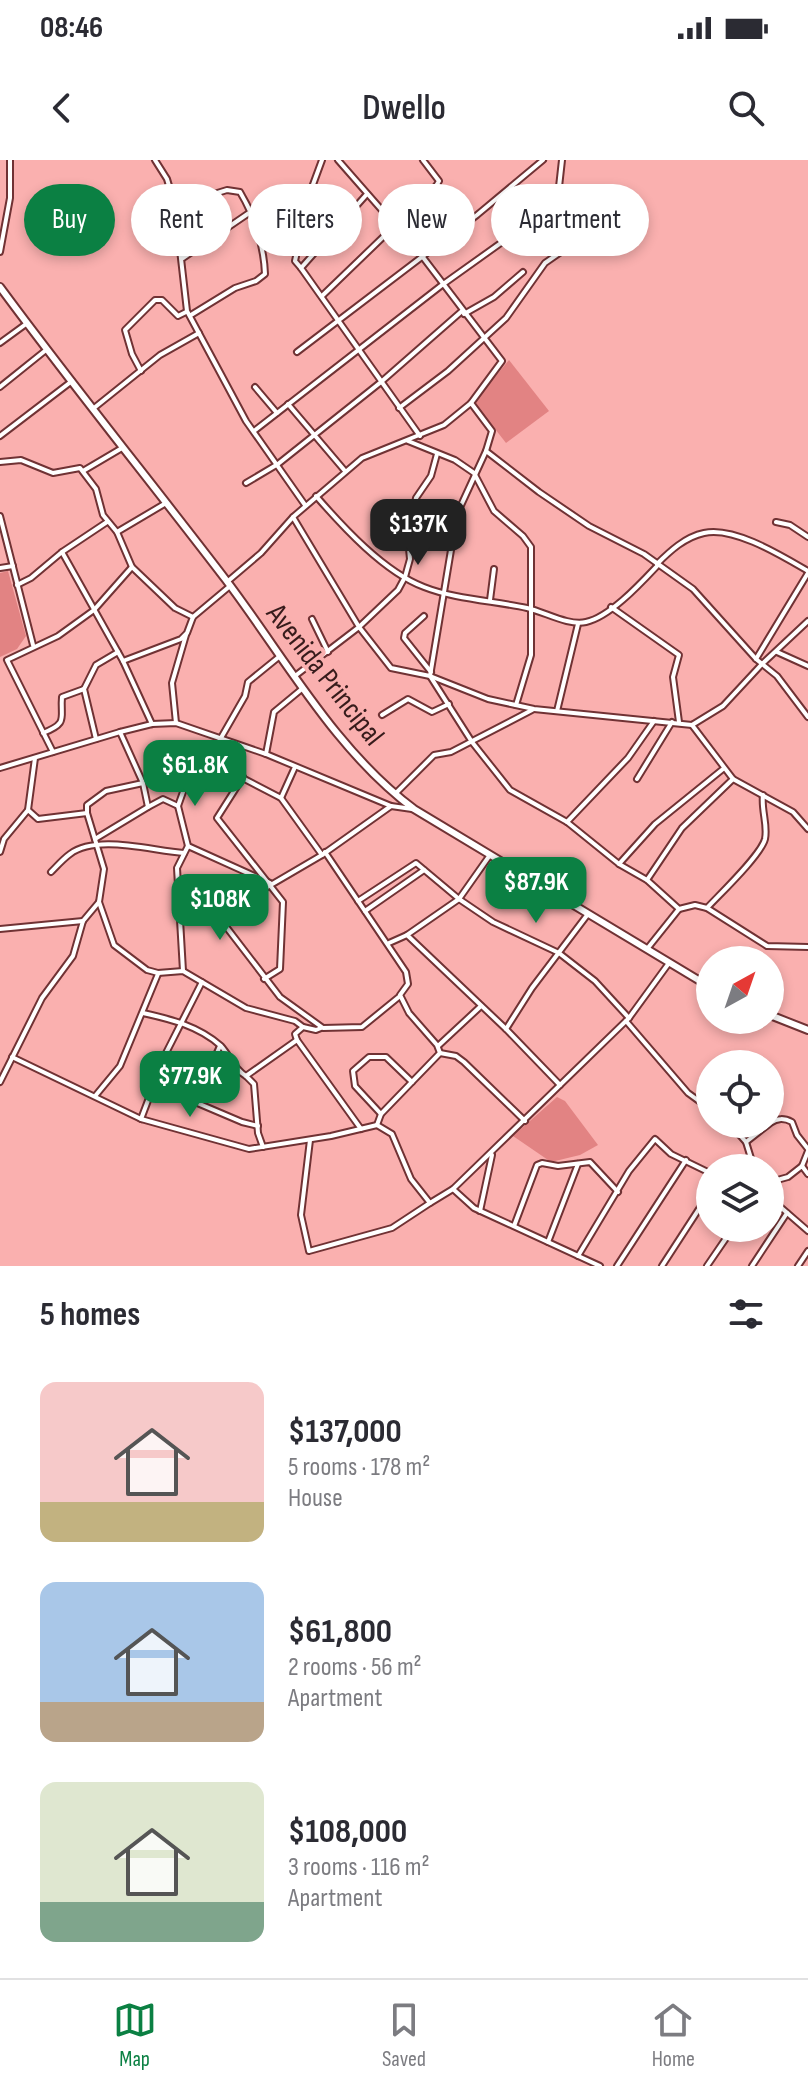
<!DOCTYPE html>
<meta charset="utf-8">
<style>
body{margin:0;font-family:"Sofia Sans Condensed",sans-serif;background:#f2f2f3;color:#2b2b33;height:100vh;display:flex;flex-direction:column;font-size:30px;white-space:nowrap}
*{box-sizing:border-box;margin:0}
p{font-size:26px;color:#7c7c81}
.icon{flex:none;width:44px;height:44px;fill:none;stroke:currentColor;stroke-width:2;stroke-linecap:round;stroke-linejoin:round}
.map{position:relative;height:1106px;overflow:hidden}
.drawer{display:flex;flex-direction:column;background:#fff;flex:1}
.drawer>*{flex:none}
.banner{position:absolute;left:24px;top:24px;width:760px;height:72px;display:flex;gap:16px}
.needle{width:52px;rotate:40deg}
.controls{position:absolute;left:696px;top:786px;display:grid;gap:16px}
.controls a{display:grid;place-items:center;width:88px;height:88px;border-radius:50%;background:#fff;box-shadow:0 4px 12px #0003;font-size:40px}
.price{position:absolute;translate:-50% -68px;padding:0 18px;border-radius:16px;background:#0b8043;color:#fff;font-size:26px;line-height:52px;filter:drop-shadow(0 2px 4px #0008)}
.price::after{content:'';position:absolute;left:50%;top:48px;width:24px;height:18px;margin-left:-12px;background:inherit;clip-path:polygon(0 0,100% 0,50% 100%)}
.price.on{background:#222;color:#fff}
ul{padding:0;list-style:none}
li{display:flex;align-items:center;gap:24px;height:200px;padding:0 40px}
li span{display:grid;place-items:center;flex:none;width:224px;height:160px;border-radius:16px;color:#555}
li>.icon{margin-inline-start:auto}
span .icon{width:96px;height:96px;fill:#fffc;stroke-width:1}
li b{font-size:34px}
h2{display:flex;justify-content:space-between;align-items:center;height:96px;padding:0 40px;font-size:34px}
.pill{padding:0 28px;border-radius:36px;background:#fff;box-shadow:0 4px 12px #0003;font-size:28px;line-height:72px}
.pill.on{background:#0b8043;color:#fff}
.status{display:flex;justify-content:space-between;align-items:center;height:56px;padding:0 40px;background:#fff;direction:ltr}
.status svg{height:22px;fill:currentColor}
header{display:flex;justify-content:space-between;align-items:center;height:104px;padding:0 40px;background:#fff;font-size:36px;font-weight:600}
.menu{display:flex;justify-content:space-around;align-items:center;height:112px;border-top:2px solid #e1e1e2;background:#fff;font-size:22px;color:#7c7c81}
.menu a{display:grid;justify-items:center;gap:4px}
.menu .on{color:#0b8043}
.map>svg:first-child{display:block}
.green{fill:#e28383}
.lines{fill:none;stroke-linecap:round;stroke-linejoin:round}
.minor-casing{stroke:#703234;stroke-width:8}
.secondary-casing{stroke:#703234;stroke-width:10}
.minor{stroke:#fff;stroke-width:4}
.secondary{stroke:#fff;stroke-width:6}
.labels{text-anchor:middle;dominant-baseline:central;stroke-width:8;stroke-linejoin:round;paint-order:stroke}
.street-label{font-size:30px;fill:#371b1b;stroke:#fab0af}
</style>
<div class="status"><b>08:46</b><svg viewBox="0 0 49 12"><path d="M0 12V9h3v3zM5 12V6h3v6zM10 12V3h3v9zM15 12V0h3v12zM26 1h20v11H26zM47 4h2v5h-2z"/></svg></div>
<header><svg class="icon" aria-label="back" viewBox="0 0 24 24"><path d="M15 5l-7 7 7 7"/></svg>Dwello<svg class="icon" aria-label="search" viewBox="0 0 24 24"><circle cx="10" cy="10" r="6"/><path d="M15 15l6 6"/></svg></header>
<div class="map">
<svg width="808" height="1106" viewBox="0 0 808 1106">
<rect width="100%" height="100%" fill="#fab0af"/>
<g class="green">
<path d="M509,200L549,251L506,283L474,242Z"/>
<path d="M8,411L26,476L17,489L0,497V413Z"/>
<path d="M557,937L565,941L598,985L580,995L551,1002L513,976Z"/>
</g>
<g class="lines">
<g class="minor-casing">
<g id="minor">
<path d="M155,0L167,19L175,46L187,151L246,261L305,345"/>
<path d="M338,0L422,96L502,201L471,243"/>
<path d="M367,34L301,108L420,276"/>
<path d="M175,46L227,30L240,32C254,55 264,86 265,114L256,121L235,128L191,155"/>
<path d="M0,92L10,38V0"/>
<path d="M183,98L249,53"/>
<path d="M301,108L295,101L299,82L315,42L316,36L311,30L322,0"/>
<path d="M322,136L436,26L439,21L423,0"/>
<path d="M464,154L494,137L523,112"/>
<path d="M0,183L26,164"/>
<path d="M297,192L477,55L543,0"/>
<path d="M141,211L132,194L125,170L155,140H162L178,156L186,152"/>
<path d="M0,227L46,190"/>
<path d="M255,227L277,253"/>
<path d="M288,244L345,311"/>
<path d="M94,248L160,195L199,173"/>
<path d="M399,248L448,211L506,158L545,103L581,78L582,73L558,36"/>
<path d="M254,271L442,125L554,45L558,36L562,0"/>
<path d="M0,276L72,221"/>
<path d="M408,281L455,300L474,313L494,351L523,376L531,387V495L516,545"/>
<path d="M486,291L539,332L589,366L644,394L693,429L756,499L777,516L808,557"/>
<path d="M437,294L431,316L416,338L408,378L410,399L405,417L398,430L359,467L391,508L430,516L488,539L534,549L692,565L723,546L762,504L808,461"/>
<path d="M0,302L21,300L53,313L80,308L96,329L103,355L117,372L132,407L175,448L193,457"/>
<path d="M83,311L122,288"/>
<path d="M246,323L278,304L381,222L462,151"/>
<path d="M316,336C343,367 384,412 424,427C454,439 495,441 527,448C545,452 568,466 586,462C610,457 641,423 658,405"/>
<path d="M0,356L33,485"/>
<path d="M293,357L362,298L444,265L471,243L492,271L486,291L457,354L430,516L472,582L510,630L567,662L619,704L647,720L679,749L695,745L707,748L767,786L808,787"/>
<path d="M776,362L790,365L808,377"/>
<path d="M117,372L166,343"/>
<path d="M62,392L123,501L152,564"/>
<path d="M657,404C670,391 685,377 704,373C734,366 782,396 808,411"/>
<path d="M0,408L13,406"/>
<path d="M227,422L261,393L293,357L359,467L295,516"/>
<path d="M17,425L31,418L62,392L107,362"/>
<path d="M490,440L494,409"/>
<path d="M611,447L679,495L673,517L679,562"/>
<path d="M424,456L405,473L404,478L431,512"/>
<path d="M312,459L328,492"/>
<path d="M777,492L808,506"/>
<path d="M756,499L808,413"/>
<path d="M123,501L181,479L187,473L193,457L230,426"/>
<path d="M557,551L578,464"/>
<path d="M382,555L408,539L432,552L449,544"/>
<path d="M176,563L172,523L186,475"/>
<path d="M692,565L733,619L793,652L808,669"/>
<path d="M120,572L143,623L148,647L163,639L178,646L188,686L270,723"/>
<path d="M43,573C69,563 60,558 62,537L84,529"/>
<path d="M96,579L84,529L96,505L118,492"/>
<path d="M53,592L7,500L58,476L94,450L132,407"/>
<path d="M266,594L274,552L303,528"/>
<path d="M0,608L120,572L152,564L176,563L266,594L391,646L412,649"/>
<path d="M231,612L281,638L322,695"/>
<path d="M243,617L217,658L283,742L280,809L264,819"/>
<path d="M637,619L672,562"/>
<path d="M395,634L434,595L451,592L532,550"/>
<path d="M281,638L295,607"/>
<path d="M178,646L189,615L210,597L245,536L248,522L280,496"/>
<path d="M391,646L322,695L228,750L224,755V764L280,837L323,868L362,867L400,836"/>
<path d="M28,650L38,659L87,653V645L106,631L143,623"/>
<path d="M567,662L628,598L654,561"/>
<path d="M95,679L148,647"/>
<path d="M0,692L4,679L28,650L35,598"/>
<path d="M325,692L406,812L408,824L400,835L409,853L437,885L440,893L381,954L377,965L392,974L411,1019L430,1043L453,1029L629,858L669,803"/>
<path d="M619,704L655,664L723,609"/>
<path d="M51,712C57,706 63,699 70,694C97,674 152,691 184,693"/>
<path d="M647,720L682,668L733,619"/>
<path d="M215,725L259,719"/>
<path d="M358,741L416,703L459,739L493,762L559,793L595,821L629,858"/>
<path d="M99,742L114,785L147,810L158,813L183,811L246,848L295,861L303,867"/>
<path d="M707,748C720,734 761,695 765,679C768,665 761,650 763,635"/>
<path d="M365,751L424,710"/>
<path d="M0,769L83,761"/>
<path d="M407,775L506,869"/>
<path d="M389,783L407,775L459,739L490,695"/>
<path d="M647,789L679,749"/>
<path d="M183,811L177,708L188,686"/>
<path d="M143,853C170,859 199,866 221,886C230,896 234,909 246,916"/>
<path d="M626,861L688,933L710,949"/>
<path d="M321,868L316,870L303,867L295,874L297,880L361,969"/>
<path d="M438,886L481,846"/>
<path d="M440,893L456,896L464,902L525,961"/>
<path d="M12,897L141,959L249,989L331,976L377,965"/>
<path d="M0,922L42,838L73,796L83,761L99,742L104,709L87,653"/>
<path d="M155,925L242,962L258,966"/>
<path d="M560,925L506,869L532,828L588,754"/>
<path d="M96,935L120,906L158,814"/>
<path d="M195,942L220,886"/>
<path d="M381,954L355,926L353,911L369,897H386L412,922"/>
<path d="M141,959L166,893L202,822"/>
<path d="M770,963C778,958 784,958 792,962L797,975L808,989"/>
<path d="M730,964L746,982L754,1008"/>
<path d="M310,980L301,1055L309,1091L392,1068L430,1043"/>
<path d="M746,982L769,964"/>
<path d="M263,987L258,973L254,924L246,916L297,880"/>
<path d="M802,1006L808,991"/>
<path d="M770,1022L788,1017L802,1006L808,1014"/>
<path d="M453,1029L474,1048L600,1106"/>
<path d="M770,1038L808,1071"/>
<path d="M480,1051L492,995"/>
<path d="M514,1066L537,1005L542,1003L558,1006L590,1002L618,1032"/>
<path d="M548,1082L578,1004"/>
<path d="M578,1096L629,1011L655,979L671,994L710,1013"/>
<path d="M617,1106L686,1000"/>
<path d="M662,1106L710,1032"/>
<path d="M707,1106L733,1068"/>
<path d="M752,1106L787,1053"/>
<path d="M798,1106L808,1091"/>
</g>
</g>
<g class="secondary-casing">
<g id="secondary">
<path d="M0,127C73,226 151,322 226,420C285,498 335,590 414,649L710,827"/>
<path d="M770,855L808,870"/>
</g>
</g>
<use href="#minor" class="minor"/>
<use href="#secondary" class="secondary"/>
</g>
<g class="labels">
<g class="street-label">
<text transform="translate(325 515) rotate(52)">Avenida Principal</text>
</g>
</g>
</svg>
<div class="controls">
<a><svg class="needle" viewBox="-14 -14 28 28"><path d="M0-13l5 13h-10z" fill="#e53935"/><path d="M0 13l5-13h-10z" fill="#7c7c81"/></svg></a>
<a><svg class="icon" aria-label="locate" viewBox="0 0 24 24"><circle cx="12" cy="12" r="6"/><path d="M12 2v4M12 18v4M2 12h4M18 12h4"/></svg></a>
<a><svg class="icon" aria-label="layers" viewBox="0 0 24 24"><path d="M12 4l9 5-9 5-9-5zM3 14l9 5 9-5"/></svg></a>
</div>
<b class="price on" style="left:418px;top:407px">$137K</b>
<b class="price" style="left:195px;top:648px">$61.8K</b>
<b class="price" style="left:536px;top:765px">$87.9K</b>
<b class="price" style="left:220px;top:782px">$108K</b>
<b class="price" style="left:190px;top:959px">$77.9K</b>
<div class="banner">
<a class="pill on">Buy</a>
<a class="pill">Rent</a>
<a class="pill">Filters</a>
<a class="pill">New</a>
<a class="pill">Apartment</a>
</div>
</div>
<section class="drawer">
<h2>5 homes<svg class="icon" aria-label="filters" viewBox="0 0 24 24"><path d="M4 7h16M4 17h16"/><circle cx="9" cy="7" r="2"/><circle cx="15" cy="17" r="2"/></svg></h2>
<ul>
<li><span style="background:linear-gradient(#f6c9c9 75%,#c2b280 0)"><svg class="icon" aria-label="home" viewBox="0 0 24 24"><path d="M3 11l9-7 9 7M6 9v11h12V9"/></svg></span><div><b>$137,000</b><p>5 rooms · 178 m²</p><p>House</p></div></li>
<li><span style="background:linear-gradient(#a9c7e8 75%,#b9a48a 0)"><svg class="icon" aria-label="home" viewBox="0 0 24 24"><path d="M3 11l9-7 9 7M6 9v11h12V9"/></svg></span><div><b>$61,800</b><p>2 rooms · 56 m²</p><p>Apartment</p></div></li>
<li><span style="background:linear-gradient(#dfe7d0 75%,#7fa58c 0)"><svg class="icon" aria-label="home" viewBox="0 0 24 24"><path d="M3 11l9-7 9 7M6 9v11h12V9"/></svg></span><div><b>$108,000</b><p>3 rooms · 116 m²</p><p>Apartment</p></div></li>
</ul>
</section>
<nav class="menu">
<a class="on"><svg class="icon" aria-label="map" viewBox="0 0 24 24"><path d="M3 6l6-2 6 2 6-2v14l-6 2-6-2-6 2zM9 4v14M15 6v14"/></svg>Map</a>
<a><svg class="icon" aria-label="saved" viewBox="0 0 24 24"><path d="M7 4h10v16l-5-4-5 4z"/></svg>Saved</a>
<a><svg class="icon" aria-label="home" viewBox="0 0 24 24"><path d="M3 11l9-7 9 7M6 9v11h12V9"/></svg>Home</a>
</nav>
